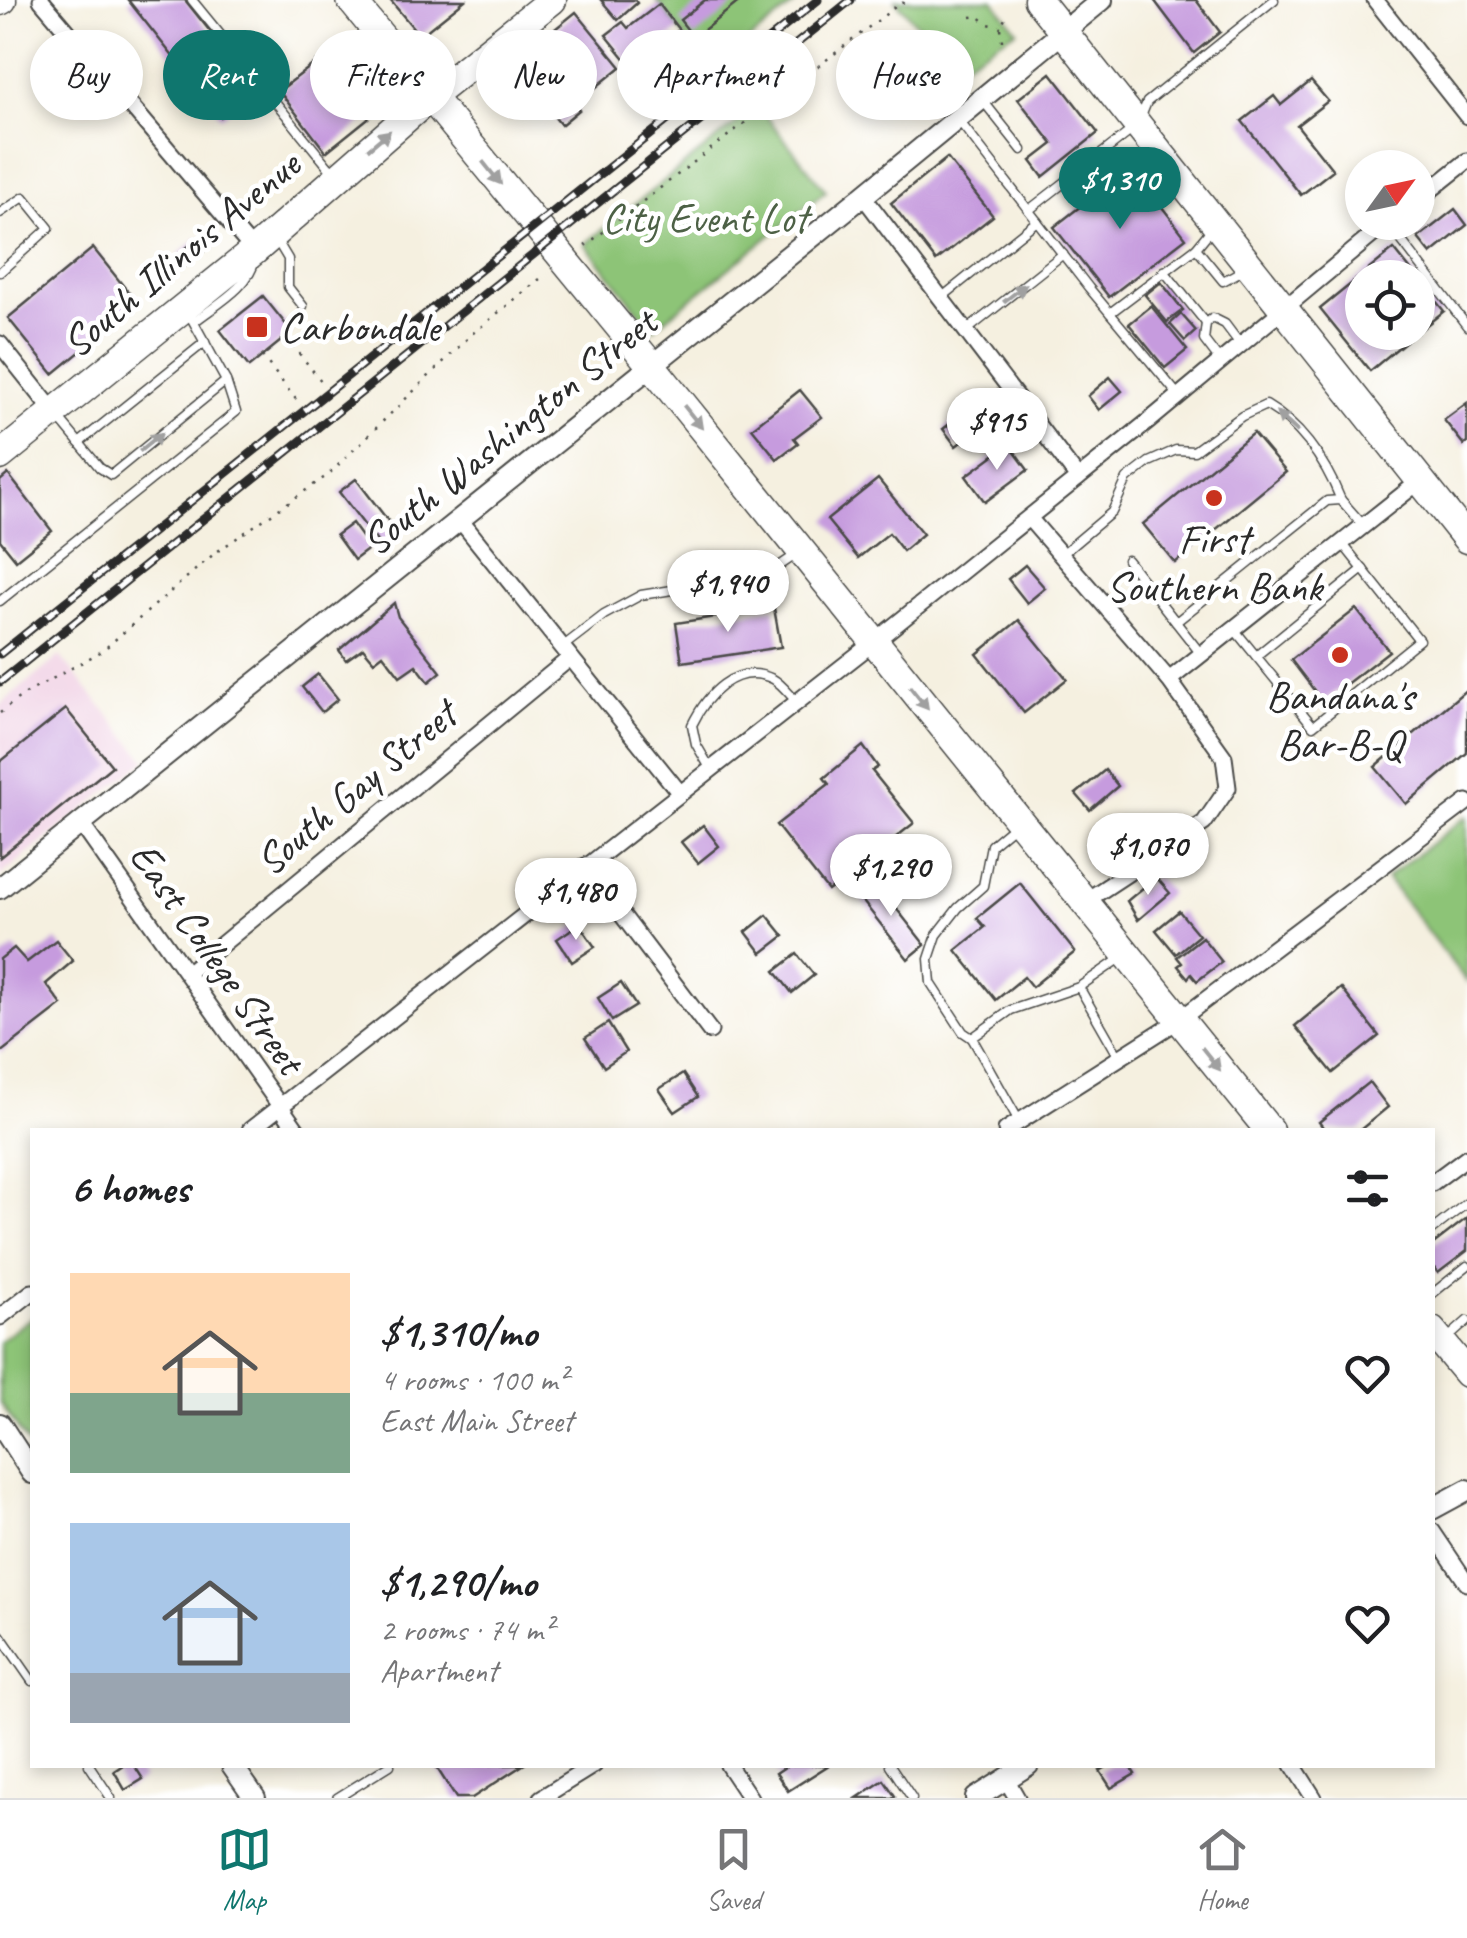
<!DOCTYPE html>
<meta charset="utf-8">
<style>
body{margin:0;font-family:Caveat,sans-serif;background:#f6f6f6;color:#202124;height:100vh;display:flex;flex-direction:column;font-size:38px;white-space:nowrap}
*{box-sizing:border-box;margin:0}
p{font-size:32px;color:#757577}
.icon{flex:none;width:55px;height:55px;fill:none;stroke:currentColor;stroke-width:2;stroke-linecap:round;stroke-linejoin:round}
.map{position:relative;flex:1;overflow:hidden}
.drawer{position:absolute;left:30px;top:1128px;width:1405px;height:640px;display:flex;flex-direction:column;background:#fff;border-radius:0px;box-shadow:0 5px 15px #0003}
.drawer>*{flex:none}
.hud{position:absolute;left:30px;top:30px;width:1408px;height:90px;display:flex;gap:20px}
.needle{width:65px;rotate:57deg}
.tools{position:absolute;left:1345px;top:150px;display:grid;gap:20px}
.tools a{display:grid;place-items:center;width:90px;height:90px;border-radius:50%;background:#fff;box-shadow:0 5px 15px #0003;font-size:50px}
.price{position:absolute;translate:-50% -85px;padding:0 22px;border-radius:35px;background:#fff;color:#222;font-size:32px;line-height:65px;filter:drop-shadow(0 2px 5px #0008)}
.price::after{content:'';position:absolute;left:50%;top:60px;width:30px;height:22px;margin-left:-15px;background:inherit;clip-path:polygon(0 0,100% 0,50% 100%)}
.price.on{background:#0f766e;color:#fff}
ul{padding:0;list-style:none}
li{display:flex;align-items:center;gap:30px;height:250px;padding:0 40px}
li span{display:grid;place-items:center;flex:none;width:280px;height:200px;border-radius:0px;color:#555}
li>.icon{margin-inline-start:auto}
span .icon{width:120px;height:120px;fill:#fffc;stroke-width:1}
li b{font-size:42px}
h2{display:flex;justify-content:space-between;align-items:center;height:120px;padding:0 40px;font-size:42px}
.tag{padding:0 35px;border-radius:45px;background:#fff;box-shadow:0 5px 15px #0003;font-size:35px;line-height:90px}
.tag.on{background:#0f766e;color:#fff}
.dock{display:flex;justify-content:space-around;align-items:center;height:140px;border-top:2px solid #e0e0e0;background:#fff;font-size:28px;color:#757577}
.dock a{display:grid;justify-items:center;gap:5px}
.dock .on{color:#0f766e}
.map>svg:first-child{display:block}
.built{fill:#f0d0e4}
.green{fill:#8dc477;stroke:#5c7851;stroke-width:2.5}
.building{fill:#c69bde}
.lines{fill:none;stroke-linecap:round;stroke-linejoin:round}
.lane-casing{stroke:#494946;stroke-width:11}
.street-casing{stroke:#494946;stroke-width:19}
.secondary-casing{stroke:#494946;stroke-width:24}
.highway-casing{stroke:#494946;stroke-width:31}
.path{stroke:#494946;stroke-width:2.5;stroke-dasharray:2.5 8;stroke-linecap:butt}
.lane{stroke:#fff;stroke-width:8}
.street{stroke:#fff;stroke-width:15}
.secondary{stroke:#fff;stroke-width:20}
.highway{stroke:#fff;stroke-width:28}
.rail-casing{stroke:#2b2b2b;stroke-width:9}
.rail{stroke:#fff;stroke-width:5;stroke-dasharray:15;stroke-linecap:butt}
.oneway{fill:#a0a0a0}
.poi-dot{fill:#c8321e;stroke:#fff;stroke-width:4}
.labels{text-anchor:middle;dominant-baseline:central;stroke-width:9;stroke-linejoin:round;paint-order:stroke}
.park-label{font-size:42px;fill:#4d6146;stroke:#fff}
.street-label{font-size:42px;fill:#2b2b2b;stroke:#fff}
.poi-label{font-size:42px;fill:#2b2b2b;stroke:#fff}
</style>
<div class="map">
<svg width="1467" height="1798" viewBox="0 0 1467 1798">
<rect width="100%" height="100%" fill="#fff"/>
<filter id="ink" filterUnits="userSpaceOnUse"><feTurbulence type="fractalNoise" baseFrequency=".01" numOctaves="2"/><feDisplacementMap in="SourceGraphic" scale="20" xChannelSelector="R" yChannelSelector="G"/><feConvolveMatrix kernelMatrix="1 2 1 2 8 2 1 2 1" color-interpolation-filters="sRGB"/></filter>
<filter id="wash" filterUnits="userSpaceOnUse"><feTurbulence type="fractalNoise" baseFrequency=".0048" numOctaves="4" result="noise"/><feDisplacementMap in="SourceGraphic" scale="40" xChannelSelector="R" yChannelSelector="G"/><feGaussianBlur stdDeviation="2.25" result="paint"/><feColorMatrix in="noise" values="0 0 0 0 0 0 0 0 0 0 0 0 0 0 0 0 0 1.4 0 .05"/><feComposite in="paint" operator="in"/></filter>
<g filter="url(#wash)">
<rect width="100%" height="100%" fill="#f5f0e0"/>
<path class="built" d="M60,656L146,760L0,876V705Z"/>
<g class="green">
<path d="M656,0H800L711,71Z"/>
<path d="M895,0H993L1017,30L961,65L948,58Z"/>
<path d="M758,106L826,191L653,329L585,244Z"/>
<path d="M1467,816V982L1386,878Z"/>
<path d="M32,1317V1450L0,1402V1341Z"/>
</g>
<g id="blocks">
<g class="building">
<path d="M128,0H185L256,89L221,117Z"/>
<path d="M390,0H465L420,36Z"/>
<path d="M601,0H635L637,3L618,20Z"/>
<path d="M705,0H741L694,38L680,20Z"/>
<path d="M1154,0H1196L1220,32L1194,53Z"/>
<path d="M659,4L679,30L632,67L606,35L623,22L628,28Z"/>
<path d="M576,12L621,67L579,101L534,46Z"/>
<path d="M350,36L398,94L326,152L279,91Z"/>
<path d="M1051,73L1098,133L1043,177L1031,161L1053,144L1018,99Z"/>
<path d="M549,74L579,110L561,125L531,88Z"/>
<path d="M1311,81L1328,101L1297,125L1333,170L1301,195L1242,121L1274,96L1281,105Z"/>
<path d="M947,158L993,216L936,261L891,203Z"/>
<path d="M1131,167L1186,238L1109,297L1054,227Z"/>
<path d="M1455,209L1467,225L1431,254L1418,238Z"/>
<path d="M198,238L207,249L185,266L177,256Z"/>
<path d="M93,248L138,304L53,374L8,318Z"/>
<path d="M1394,249L1444,311L1418,332V278H1362V332H1417L1370,371L1320,309Z"/>
<path d="M1161,282L1183,310L1167,322L1145,295Z"/>
<path d="M263,296L292,332L249,367L220,330Z"/>
<path d="M1151,306L1187,350L1165,368L1129,324Z"/>
<path d="M1181,314L1196,331L1185,341L1170,324Z"/>
<path d="M1110,377L1122,391L1099,410L1088,396Z"/>
<path d="M800,390L822,417L794,438L798,443L777,459L752,428Z"/>
<path d="M1467,403V443L1464,445L1444,420Z"/>
<path d="M972,407L985,424L956,446L943,429Z"/>
<path d="M1253,433L1286,472L1175,563L1143,524Z"/>
<path d="M1009,444L1028,470L985,502L966,476Z"/>
<path d="M8,474L52,531L16,560L0,540V481Z"/>
<path d="M356,479L399,535L382,548L339,492Z"/>
<path d="M878,479L923,534L903,551L889,533L858,558L827,520Z"/>
<path d="M352,523L370,548L354,560L336,535Z"/>
<path d="M1025,565L1045,588L1027,603L1008,579Z"/>
<path d="M394,603L398,617L441,672L429,682L416,665L400,676L383,654L374,661L363,648L346,660L339,650Z"/>
<path d="M774,608L781,647L682,662L676,623Z"/>
<path d="M1356,609L1389,651L1323,702L1291,660Z"/>
<path d="M1019,620L1067,679L1024,713L977,654Z"/>
<path d="M318,674L338,699L322,712L302,687Z"/>
<path d="M1467,689V753L1406,804L1375,767Z"/>
<path d="M66,709L112,766L0,857V762Z"/>
<path d="M863,746L878,767L872,771L914,823L828,891L776,825L829,784L824,778Z"/>
<path d="M1105,770L1118,786L1090,810L1076,794Z"/>
<path d="M703,825L719,846L698,863L681,842Z"/>
<path d="M1156,877L1170,893L1138,920L1127,901Z"/>
<path d="M874,880L925,945L908,959L857,894Z"/>
<path d="M1020,883L1075,952L1032,987L1024,977L996,1000L956,950L985,927L977,918Z"/>
<path d="M1179,911L1199,935L1176,954L1156,930Z"/>
<path d="M767,915L784,936L762,953L746,932Z"/>
<path d="M579,924L595,947L572,962L557,939Z"/>
<path d="M1202,937L1222,962L1197,981L1191,974L1188,978L1178,966L1182,963L1177,957Z"/>
<path d="M56,940L73,961L46,984L62,1005L0,1053V959L14,948L27,962Z"/>
<path d="M797,954L814,975L792,993L775,971Z"/>
<path d="M621,983L636,1006L612,1021L598,998Z"/>
<path d="M1341,988L1379,1036L1333,1073L1295,1026Z"/>
<path d="M608,1023L626,1052L604,1067L585,1038Z"/>
<path d="M683,1074L698,1097L675,1112L659,1089Z"/>
<path d="M1369,1082L1388,1107L1360,1130H1325L1319,1122Z"/>
<path d="M1467,1218V1251L1438,1273L1432,1265V1245Z"/>
<path d="M123,1765H134L143,1779L125,1790L114,1771Z"/>
<path d="M435,1765H523L472,1798H456Z"/>
<path d="M788,1765H829L788,1791L776,1773Z"/>
<path d="M1110,1765H1129L1135,1774L1111,1788L1100,1771Z"/>
<path d="M884,1780L895,1796L892,1798H857Z"/>
</g>
</g>
</g>
<g filter="url(#ink)">
<use href="#blocks" fill-opacity="0" stroke="#494946" stroke-width="2.5"/>
<g class="lines">
<g class="lane-casing">
<g id="lane">
<path d="M192,0L335,175"/>
<path d="M984,102L1022,150"/>
<path d="M1140,119L1147,102L1274,0"/>
<path d="M960,122L1089,288L1179,396"/>
<path d="M1029,210L1132,130"/>
<path d="M0,213L24,197L49,228L0,272"/>
<path d="M1388,223L1467,326"/>
<path d="M1213,227L1196,248L1223,281L1245,269"/>
<path d="M276,239L288,259V287L303,306"/>
<path d="M1164,271L1206,323"/>
<path d="M941,298L1037,221"/>
<path d="M1110,313L1196,248"/>
<path d="M194,322C215,305 250,287 255,259"/>
<path d="M966,331L1063,254"/>
<path d="M1220,361L1204,340L1206,323L1213,318L1225,324L1240,344"/>
<path d="M56,415L100,468L111,475L226,381"/>
<path d="M79,443L205,342"/>
<path d="M1061,555L1112,512L1127,479L1149,462L1176,450L1194,451L1242,416L1266,405C1302,426 1326,463 1341,500"/>
<path d="M1127,560L1201,654"/>
<path d="M0,601L236,412L226,381L187,310"/>
<path d="M1176,622L1327,501L1341,500L1364,526"/>
<path d="M1234,629L1313,726L1419,640L1342,543"/>
<path d="M561,648L604,615L641,595L766,575L797,554"/>
<path d="M1256,656L1363,569"/>
<path d="M710,768L696,744L692,725C706,696 735,661 773,679C781,683 790,695 796,701"/>
<path d="M1015,825L991,845L983,886L958,908L937,935L929,959L931,983L963,1032L972,1038L1011,1010L1079,987L1121,958"/>
<path d="M1079,987L1119,1057"/>
<path d="M972,1038L1019,1121"/>
<path d="M1432,1230L1467,1203"/>
<path d="M1432,1294L1467,1266"/>
<path d="M1448,1338L1467,1321"/>
<path d="M0,1635L32,1681"/>
<path d="M89,1765L111,1798"/>
<path d="M890,1765L912,1798"/>
<path d="M337,1798L390,1765"/>
</g>
</g>
<g class="street-casing">
<g id="street">
<path d="M41,0L254,251"/>
<path d="M1375,0L1467,116"/>
<path d="M863,196L1078,478"/>
<path d="M1418,200L1467,161"/>
<path d="M0,344L54,412"/>
<path d="M1029,518L1169,680"/>
<path d="M460,520L679,792"/>
<path d="M82,825L297,1130"/>
<path d="M585,866L710,1031"/>
<path d="M1084,902L1204,823L1228,788L1224,757L1169,680L1421,480"/>
<path d="M187,973L570,658"/>
<path d="M250,1130L874,642L1149,421L1388,222"/>
<path d="M1006,1130L1179,1020L1467,802"/>
<path d="M1432,1183L1467,1157"/>
<path d="M0,1317L32,1292"/>
<path d="M1432,1531L1467,1583"/>
<path d="M728,1765L750,1798"/>
<path d="M1293,1765L1314,1798"/>
<path d="M1006,1779L1017,1798"/>
<path d="M541,1798L594,1765"/>
</g>
</g>
<g class="secondary-casing">
<g id="secondary">
<path d="M0,888L863,196L1102,0"/>
<path d="M0,1424L32,1473"/>
<path d="M1432,1509L1467,1490"/>
<path d="M232,1765L255,1798"/>
<path d="M976,1798L1028,1765"/>
</g>
</g>
<g class="highway-casing">
<g id="highway">
<path d="M351,0L651,365L1269,1130"/>
<path d="M1038,0L1467,539"/>
<path d="M0,1L2,0"/>
<path d="M0,456L254,251L430,97L552,0"/>
<path d="M1432,1331L1467,1373"/>
</g>
</g>
<g class="path">
<path d="M971,17L978,16L988,24L1001,27"/>
<path d="M1002,41L1001,27L1006,15"/>
<path d="M585,246L899,4L911,0"/>
<path d="M286,337L322,382"/>
<path d="M262,356L298,402"/>
<path d="M0,713L20,697L102,651L215,553L328,475L472,334L546,274"/>
</g>
<use href="#lane" class="lane"/>
<use href="#street" class="street"/>
<use href="#secondary" class="secondary"/>
<use href="#highway" class="highway"/>
<g class="rail-casing">
<g id="rail">
<path d="M0,654L818,0"/>
<path d="M0,682L851,0"/>
</g>
</g>
<use href="#rail" class="rail"/>
</g>
<defs><path id="oneway-solid" d="M-6-.8H1V-3.2L6.5 0L1 3.2V.8H-6Z" transform="scale(2.5)"/></defs>
<g class="oneway">
<use href="#oneway-solid" transform="translate(379 140) rotate(-40)"/>
<use href="#oneway-solid" transform="translate(492 173) rotate(51)"/>
<use href="#oneway-solid" transform="translate(1015 293) rotate(-38)"/>
<use href="#oneway-solid" transform="translate(693 417) rotate(51)"/>
<use href="#oneway-solid" transform="translate(1287 422) rotate(-138)"/>
<use href="#oneway-solid" transform="translate(151 442) rotate(-39)"/>
<use href="#oneway-solid" transform="translate(919 698) rotate(51)"/>
<use href="#oneway-solid" transform="translate(1211 1059) rotate(51)"/>
</g>
</g>
<g class="poi-dot">
<rect x="245" y="315" width="24" height="24" rx="5"/>
<circle cx="1214" cy="498" r="10"/>
<circle cx="1340" cy="655" r="10"/>
</g>
<g class="labels">
<g class="park-label">
<text x="705" y="218">City Event Lot</text>
</g>
<g class="street-label">
<text transform="translate(181 254) rotate(-40)">South Illinois Avenue</text>
<text transform="translate(509 432) rotate(-39)">South Washington Street</text>
<text transform="translate(356 788) rotate(-40)">South Gay Street</text>
<text transform="translate(217 958) rotate(55)">East College Street</text>
</g>
<g class="poi-label">
<text x="280" y="327" text-anchor="start">Carbondale</text>
<text x="1214" y="539">First<tspan x="1214" dy="48">Southern Bank</tspan></text>
<text x="1340" y="696">Bandana's<tspan x="1340" dy="48">Bar-B-Q</tspan></text>
</g>
</g>
</svg>
<div class="tools">
<a><svg class="needle" viewBox="-14 -14 28 28"><path d="M0-13l5 13h-10z" fill="#e53935"/><path d="M0 13l5-13h-10z" fill="#757577"/></svg></a>
<a><svg class="icon" aria-label="locate" viewBox="0 0 24 24"><circle cx="12" cy="12" r="6"/><path d="M12 2v4M12 18v4M2 12h4M18 12h4"/></svg></a>
</div>
<b class="price on" style="left:1120px;top:232px">$1,310</b>
<b class="price" style="left:997px;top:473px">$915</b>
<b class="price" style="left:728px;top:635px">$1,940</b>
<b class="price" style="left:1148px;top:898px">$1,070</b>
<b class="price" style="left:891px;top:919px">$1,290</b>
<b class="price" style="left:576px;top:943px">$1,480</b>
<div class="hud">
<a class="tag">Buy</a>
<a class="tag on">Rent</a>
<a class="tag">Filters</a>
<a class="tag">New</a>
<a class="tag">Apartment</a>
<a class="tag">House</a>
</div>
<section class="drawer">
<h2>6 homes<svg class="icon" aria-label="filters" viewBox="0 0 24 24"><path d="M4 7h16M4 17h16"/><circle cx="9" cy="7" r="2"/><circle cx="15" cy="17" r="2"/></svg></h2>
<ul>
<li><span style="background:linear-gradient(#ffd9b3 60%,#7fa58c 0)"><svg class="icon" aria-label="home" viewBox="0 0 24 24"><path d="M3 11l9-7 9 7M6 9v11h12V9"/></svg></span><div><b>$1,310/mo</b><p>4 rooms · 100 m²</p><p>East Main Street</p></div><svg class="icon" aria-label="heart" viewBox="0 0 24 24"><path d="M12 20l-8-8c-3-5 5-10 8-4 3-6 11-1 8 4z"/></svg></li>
<li><span style="background:linear-gradient(#a9c7e8 75%,#9aa5b1 0)"><svg class="icon" aria-label="home" viewBox="0 0 24 24"><path d="M3 11l9-7 9 7M6 9v11h12V9"/></svg></span><div><b>$1,290/mo</b><p>2 rooms · 74 m²</p><p>Apartment</p></div><svg class="icon" aria-label="heart" viewBox="0 0 24 24"><path d="M12 20l-8-8c-3-5 5-10 8-4 3-6 11-1 8 4z"/></svg></li>
</ul>
</section>
</div>
<nav class="dock">
<a class="on"><svg class="icon" aria-label="map" viewBox="0 0 24 24"><path d="M3 6l6-2 6 2 6-2v14l-6 2-6-2-6 2zM9 4v14M15 6v14"/></svg>Map</a>
<a><svg class="icon" aria-label="saved" viewBox="0 0 24 24"><path d="M7 4h10v16l-5-4-5 4z"/></svg>Saved</a>
<a><svg class="icon" aria-label="home" viewBox="0 0 24 24"><path d="M3 11l9-7 9 7M6 9v11h12V9"/></svg>Home</a>
</nav>
